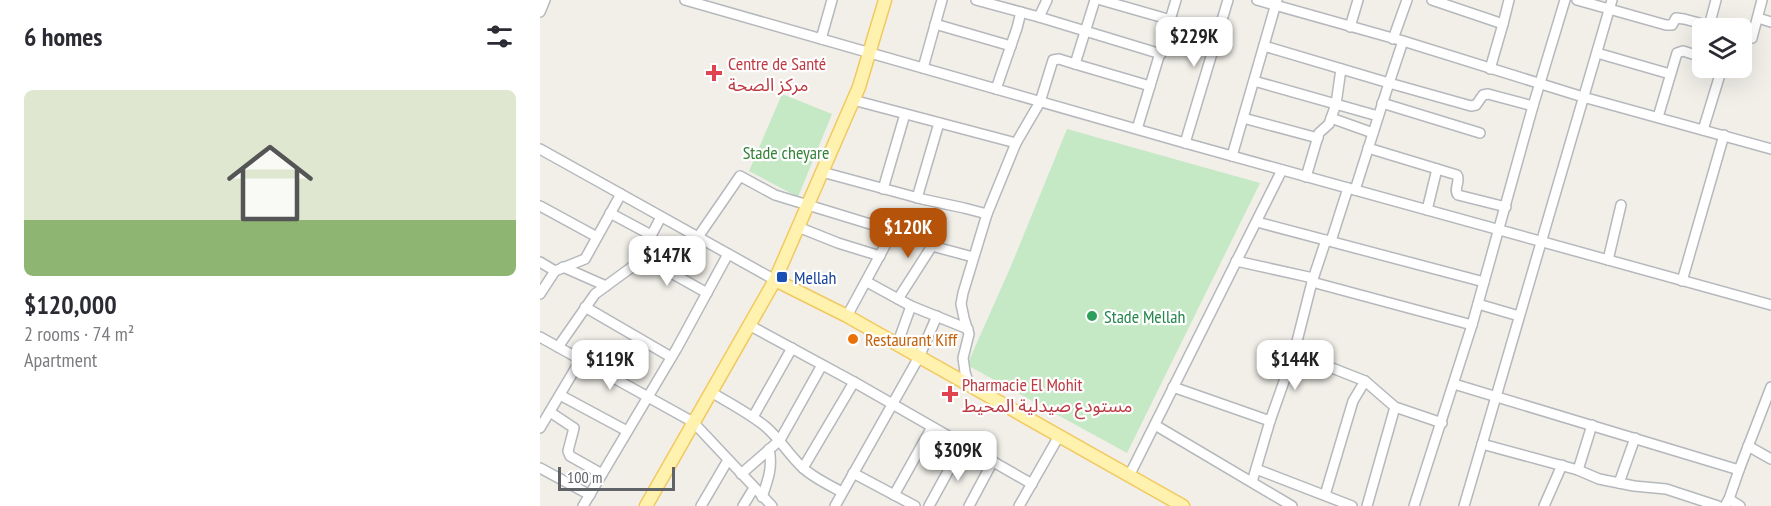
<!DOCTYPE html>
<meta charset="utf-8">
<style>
body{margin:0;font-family:"PT Sans Narrow","Noto Sans Arabic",sans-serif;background:#f2f2f3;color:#2b2b33;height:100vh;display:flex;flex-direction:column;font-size:22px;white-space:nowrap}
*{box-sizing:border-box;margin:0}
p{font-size:20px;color:#7c7c81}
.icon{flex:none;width:33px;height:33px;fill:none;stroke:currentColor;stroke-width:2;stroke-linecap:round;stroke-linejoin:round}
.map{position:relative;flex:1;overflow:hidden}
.sheet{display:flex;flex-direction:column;background:#fff;width:540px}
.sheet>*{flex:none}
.tools{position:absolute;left:1152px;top:18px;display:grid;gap:12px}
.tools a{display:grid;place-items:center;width:60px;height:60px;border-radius:9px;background:#fff;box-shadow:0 6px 24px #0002;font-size:30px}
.scale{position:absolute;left:18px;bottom:15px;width:117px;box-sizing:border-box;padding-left:6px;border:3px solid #5f6368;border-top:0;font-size:16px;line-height:21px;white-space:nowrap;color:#5f6368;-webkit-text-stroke:4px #fff;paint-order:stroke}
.price{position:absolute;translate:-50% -51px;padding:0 14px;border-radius:12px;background:#fff;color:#222;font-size:20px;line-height:39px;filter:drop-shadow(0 2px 3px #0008)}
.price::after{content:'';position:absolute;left:50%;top:36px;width:18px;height:14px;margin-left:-9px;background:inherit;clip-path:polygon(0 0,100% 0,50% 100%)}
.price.selected{background:#b45309;color:#fff}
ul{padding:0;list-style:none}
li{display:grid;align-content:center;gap:12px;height:318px;padding:0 24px}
li span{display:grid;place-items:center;height:186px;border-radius:9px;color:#555}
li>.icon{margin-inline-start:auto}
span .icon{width:108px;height:108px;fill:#fffc;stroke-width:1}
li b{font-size:26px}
h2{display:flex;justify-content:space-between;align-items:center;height:72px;padding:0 24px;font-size:26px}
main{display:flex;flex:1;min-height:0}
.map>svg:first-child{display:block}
.green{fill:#c5e8c5}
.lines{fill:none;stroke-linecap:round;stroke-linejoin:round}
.minor-casing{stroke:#b5b8bc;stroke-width:12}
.major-casing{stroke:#f2c960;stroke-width:15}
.minor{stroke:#fff;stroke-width:9}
.major{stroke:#fff2af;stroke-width:12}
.health-dot{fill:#e0444e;stroke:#fff;stroke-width:2}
.transit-dot{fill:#1a4fb4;stroke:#fff;stroke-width:2}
.leisure-dot{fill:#2e9e5b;stroke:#fff;stroke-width:2}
.food-dot{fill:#e8710a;stroke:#fff;stroke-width:2}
.labels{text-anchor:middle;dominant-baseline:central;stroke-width:4.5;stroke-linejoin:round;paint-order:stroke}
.health-label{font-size:18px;fill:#be3a42;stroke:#fff;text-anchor:start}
.park-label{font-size:18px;fill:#348238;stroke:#fff}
.transit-label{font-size:18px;fill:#164399;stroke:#fff;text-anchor:start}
.leisure-label{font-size:18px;fill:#27864d;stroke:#fff;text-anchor:start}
.food-label{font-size:18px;fill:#c56008;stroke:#fff;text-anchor:start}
</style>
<main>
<section class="sheet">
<h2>6 homes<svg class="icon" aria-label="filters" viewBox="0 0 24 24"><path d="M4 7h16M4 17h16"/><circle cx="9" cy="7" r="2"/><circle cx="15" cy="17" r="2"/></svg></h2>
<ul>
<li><span style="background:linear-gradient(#dfe7d0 70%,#8fb573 0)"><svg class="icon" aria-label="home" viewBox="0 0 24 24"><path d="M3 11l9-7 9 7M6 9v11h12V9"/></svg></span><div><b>$120,000</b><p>2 rooms · 74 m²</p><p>Apartment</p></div></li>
</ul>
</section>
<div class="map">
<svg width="1231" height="506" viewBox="0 0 1231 506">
<rect width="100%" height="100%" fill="#f1efe8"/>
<g class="green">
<path d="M242,94L292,114L258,197L209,171Z"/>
<path d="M527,129L720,183L587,453L427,365L471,266Z"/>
</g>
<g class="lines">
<g class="minor-casing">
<g id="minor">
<path d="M145,0L645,143L1231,305"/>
<path d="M436,0L499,17L507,0"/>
<path d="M555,0L535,64L610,86"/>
<path d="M561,0L631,20"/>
<path d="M717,0L863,41L1043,97L1231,149"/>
<path d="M892,0L963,24L969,0"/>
<path d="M1037,0L1126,25H1132L1136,18L1144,19L1178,28"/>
<path d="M0,12L5,0"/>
<path d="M499,17L621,54"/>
<path d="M1218,18L1231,22"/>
<path d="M395,24L471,46"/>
<path d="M1169,26L1176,0"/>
<path d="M810,27L818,0"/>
<path d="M1202,34L1208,38H1212L1222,0"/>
<path d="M281,39L292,0"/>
<path d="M853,39L867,0"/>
<path d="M863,41L849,83L931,106L936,105L943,95L948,94L993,106"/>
<path d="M724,46L849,83L815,190"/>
<path d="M1057,53L1130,74"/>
<path d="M383,68L402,0"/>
<path d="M950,69L963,24"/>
<path d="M714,81L838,116"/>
<path d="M456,89L477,28L481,12"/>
<path d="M313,100L476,143"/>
<path d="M842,103L940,133"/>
<path d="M1118,117L1137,53L1143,51L1162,57"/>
<path d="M703,118L778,138"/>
<path d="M791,118L833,133"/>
<path d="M597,129L636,0"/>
<path d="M1163,130L1182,68"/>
<path d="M645,143L688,0"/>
<path d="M828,148L917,175C921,181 913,189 918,195L966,207"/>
<path d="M0,149L235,280"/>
<path d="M692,156L737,0"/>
<path d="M282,172L382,199L424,208L447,214"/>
<path d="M766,177L779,133L789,124L796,104L801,69"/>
<path d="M343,189L365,114"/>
<path d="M377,198L399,123"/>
<path d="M0,206L57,237"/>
<path d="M887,210L897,169"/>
<path d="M70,213L111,235"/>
<path d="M717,222L944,282"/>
<path d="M258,227L298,243L340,256"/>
<path d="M158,237L200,176L235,195L353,231"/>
<path d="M786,240L772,282L754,353L825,381L855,407L902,423"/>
<path d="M791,241L808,188"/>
<path d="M392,246L433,257"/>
<path d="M101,256L167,293"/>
<path d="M1068,260L1081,205"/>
<path d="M696,261L773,278"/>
<path d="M0,262L15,271"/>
<path d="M23,267L66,286"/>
<path d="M1142,281L1184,135"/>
<path d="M327,282L371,306L428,329"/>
<path d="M772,282L932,325"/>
<path d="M0,294L15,271L45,259L81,194"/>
<path d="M938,304L979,316"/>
<path d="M45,307L131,357"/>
<path d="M307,316L353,231L390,242L392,246L358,299"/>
<path d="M209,325L314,382L492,484"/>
<path d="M0,337L153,422L232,506"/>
<path d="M357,345L371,306"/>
<path d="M18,347L55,294L96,264L121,217"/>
<path d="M914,384L1199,470L1231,387"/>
<path d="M429,385L425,372L423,358L429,334L424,318L421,304L423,293L447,214L476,143L500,102L513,60L519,59L535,64"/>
<path d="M633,387L730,421L712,482"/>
<path d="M171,392C189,403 209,413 226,427C240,439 249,455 263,468C274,478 289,485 302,492"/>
<path d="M20,395L87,431"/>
<path d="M10,412L34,428L28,451L30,456L62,474"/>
<path d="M213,417L252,348"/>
<path d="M730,421L754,353"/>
<path d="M615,425L752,506"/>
<path d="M0,428L41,359"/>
<path d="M942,444L1038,470L1059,479L1094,486L1126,489L1178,506"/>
<path d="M1208,446L1231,459"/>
<path d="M0,468L50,495"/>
<path d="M263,468L314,382"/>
<path d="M716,469L812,506"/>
<path d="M1038,470L1052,425"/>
<path d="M313,473L375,506"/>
<path d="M201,474L240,440L282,365"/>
<path d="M589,476L742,170"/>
<path d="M1079,483L1095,438"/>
<path d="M354,495L392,427"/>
<path d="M785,495L813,401L825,381"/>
<path d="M222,497C228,480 233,467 229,449"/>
<path d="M1189,499L1200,506"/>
<path d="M43,506L137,348L188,254"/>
<path d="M161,506L188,460"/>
<path d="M203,506L214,488"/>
<path d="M295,506L379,357L397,316"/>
<path d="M389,506L423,444"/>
<path d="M429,506L453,461"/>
<path d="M479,506L519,436"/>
<path d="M827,506L855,407"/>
<path d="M874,506L932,325L993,106L1025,0"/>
<path d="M924,506L1072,0"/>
<path d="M1004,506L1022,465"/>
<path d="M1185,506L1189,499L1199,470"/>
</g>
</g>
<g class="major-casing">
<g id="major">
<path d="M235,280L307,316L643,506"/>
<path d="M106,506L235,280L319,87L345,0"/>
</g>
</g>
<use href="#minor" class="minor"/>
<use href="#major" class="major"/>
</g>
<g class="health-dot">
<path d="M171 64h6v6h6v6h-6v6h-6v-6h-6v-6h6z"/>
<path d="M407 385h6v6h6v6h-6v6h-6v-6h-6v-6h6z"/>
</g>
<rect class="transit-dot" x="236" y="271" width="12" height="12" rx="3"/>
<circle class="leisure-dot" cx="552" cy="316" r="6"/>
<circle class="food-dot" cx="313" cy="339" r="6"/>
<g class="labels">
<g class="health-label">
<text x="188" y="63">Centre de Santé<tspan x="188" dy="21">مركز الصحة</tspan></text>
<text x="422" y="384">Pharmacie El Mohit<tspan x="422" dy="21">مستودع صيدلية المحيط</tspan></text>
</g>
<g class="park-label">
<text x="246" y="152">Stade cheyare</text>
</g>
<g class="transit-label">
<text x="254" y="277">Mellah</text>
</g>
<g class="leisure-label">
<text x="564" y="316">Stade Mellah</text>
</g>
<g class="food-label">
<text x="325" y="339">Restaurant Kiff</text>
</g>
</g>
</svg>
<div class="tools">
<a><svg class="icon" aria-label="layers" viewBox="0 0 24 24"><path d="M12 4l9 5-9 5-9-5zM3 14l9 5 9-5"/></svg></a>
</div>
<div class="scale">100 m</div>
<b class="price" style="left:654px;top:68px">$229K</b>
<b class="price selected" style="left:368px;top:259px">$120K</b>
<b class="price" style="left:127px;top:287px">$147K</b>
<b class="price" style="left:70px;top:391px">$119K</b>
<b class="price" style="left:755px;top:391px">$144K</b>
<b class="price" style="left:418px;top:482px">$309K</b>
</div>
</main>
